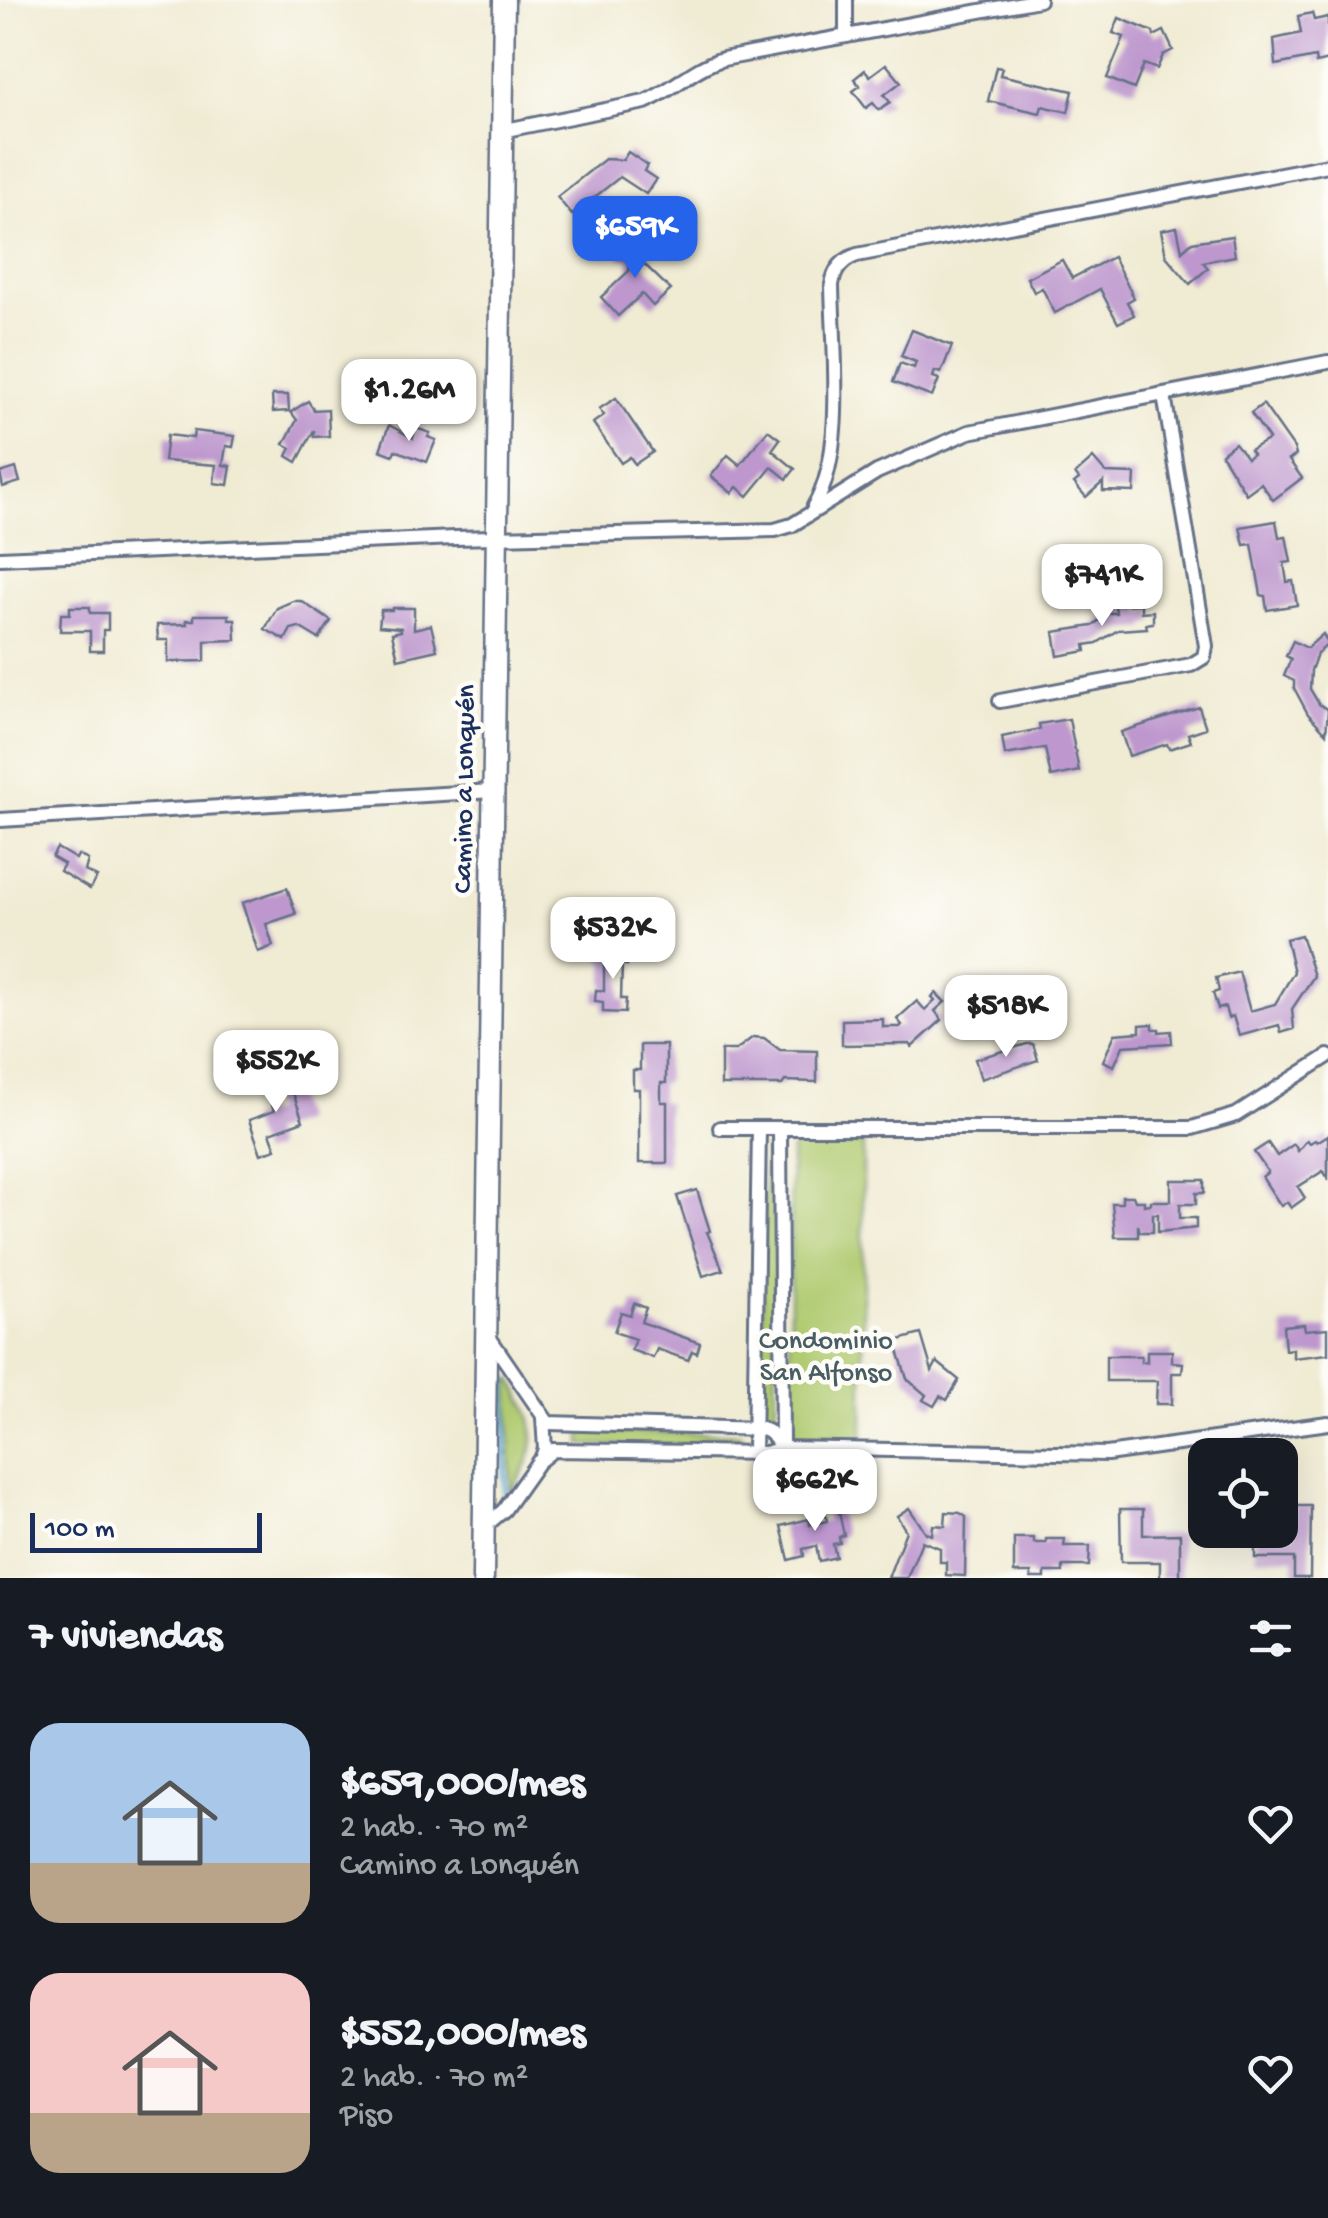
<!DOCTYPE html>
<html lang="es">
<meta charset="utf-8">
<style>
body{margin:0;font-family:"Gochi Hand",sans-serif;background:#242831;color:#f1f3f6;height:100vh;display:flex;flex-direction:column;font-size:38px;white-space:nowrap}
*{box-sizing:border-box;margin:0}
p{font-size:32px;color:#9ea1a6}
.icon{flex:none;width:55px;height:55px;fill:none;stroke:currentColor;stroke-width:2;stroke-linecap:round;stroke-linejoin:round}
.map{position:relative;height:1578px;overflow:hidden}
.details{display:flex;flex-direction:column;background:#171b24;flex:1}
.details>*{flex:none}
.controls{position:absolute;left:1188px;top:1438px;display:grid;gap:20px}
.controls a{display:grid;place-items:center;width:110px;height:110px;border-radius:20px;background:#171b24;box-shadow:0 10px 40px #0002;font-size:50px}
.scale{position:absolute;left:30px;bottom:25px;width:232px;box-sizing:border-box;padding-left:10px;border:5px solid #1b2f5e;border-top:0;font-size:28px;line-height:35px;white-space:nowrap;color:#1b2f5e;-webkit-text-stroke:8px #fdfcf7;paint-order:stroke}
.price{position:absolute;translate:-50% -85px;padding:0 22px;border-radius:20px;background:#fff;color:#222;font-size:32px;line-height:65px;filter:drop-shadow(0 2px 5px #0008)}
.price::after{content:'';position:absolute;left:50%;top:60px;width:30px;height:22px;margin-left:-15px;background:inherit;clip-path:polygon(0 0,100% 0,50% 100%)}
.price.active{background:#2563eb;color:#fff}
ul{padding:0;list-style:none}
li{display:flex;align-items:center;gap:30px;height:250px;padding:0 30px}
li span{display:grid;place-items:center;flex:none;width:280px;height:200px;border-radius:30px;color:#555}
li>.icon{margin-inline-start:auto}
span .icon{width:120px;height:120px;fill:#fffc;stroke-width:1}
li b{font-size:42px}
h2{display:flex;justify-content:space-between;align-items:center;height:120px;padding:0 30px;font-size:42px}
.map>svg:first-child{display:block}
.green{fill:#b0cb71;stroke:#667d68;stroke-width:2.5}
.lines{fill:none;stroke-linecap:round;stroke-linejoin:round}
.stream{stroke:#64b3de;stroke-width:5}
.building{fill:#bd97ce}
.street-casing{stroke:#667187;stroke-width:18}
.primary-casing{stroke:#667187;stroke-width:25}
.street{stroke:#fff;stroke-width:12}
.primary{stroke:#fff;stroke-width:20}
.labels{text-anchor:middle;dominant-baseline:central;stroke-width:9;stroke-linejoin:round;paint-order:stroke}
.street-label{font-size:28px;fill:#1b2f5e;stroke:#fdfcf7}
.park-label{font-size:28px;fill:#485e64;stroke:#fdfcf7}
</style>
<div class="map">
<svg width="1328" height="1578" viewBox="0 0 1328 1578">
<rect width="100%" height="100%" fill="#fdfcf7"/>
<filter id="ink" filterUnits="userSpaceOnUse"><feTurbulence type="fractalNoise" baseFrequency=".01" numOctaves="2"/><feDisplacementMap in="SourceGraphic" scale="20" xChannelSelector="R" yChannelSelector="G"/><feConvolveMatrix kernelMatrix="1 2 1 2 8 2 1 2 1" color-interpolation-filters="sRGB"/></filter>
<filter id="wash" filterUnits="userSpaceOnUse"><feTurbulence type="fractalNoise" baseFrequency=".0048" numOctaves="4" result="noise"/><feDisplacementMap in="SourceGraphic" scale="40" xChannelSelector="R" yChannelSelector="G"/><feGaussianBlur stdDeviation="2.25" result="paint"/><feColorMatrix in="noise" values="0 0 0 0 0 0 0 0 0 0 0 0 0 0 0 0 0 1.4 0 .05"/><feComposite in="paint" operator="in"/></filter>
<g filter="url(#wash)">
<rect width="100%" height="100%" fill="#f0ebd3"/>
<g class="green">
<path d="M800,1141L863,1143V1438L801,1440L789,1429L791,1150Z"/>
<path d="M771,1147H774L776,1413L768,1420L761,1413L765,1149Z"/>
<path d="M512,1379C540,1427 541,1445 511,1492L509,1380Z"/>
<path d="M582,1431L740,1434L745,1442L744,1447L582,1445Z"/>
</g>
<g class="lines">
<path class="stream" d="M505,1495L506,1378"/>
</g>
<g id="blocks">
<g class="building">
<path d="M1312,13L1314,20L1328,17V60L1316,63L1315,57L1276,65L1274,39L1301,33L1298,16Z"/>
<path d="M1119,18L1153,32L1154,36L1164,31L1173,50L1163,55L1157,69L1144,64L1134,89L1107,78L1124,37L1113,33Z"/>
<path d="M886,64L901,82L884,95L890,102L879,110L873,103L866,108L853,91L860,86L854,79L865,70L870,76Z"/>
<path d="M996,67L1002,68L1000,75L1073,91L1068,112L1042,106L1040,113L988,101Z"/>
<path d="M628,152L647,165L644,171L656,179L646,194L620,177L572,215L557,197L605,159L623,160Z"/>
<path d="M1177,227L1182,251L1192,242L1232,236L1235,256L1203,262L1208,268L1190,284L1166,256L1161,230Z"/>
<path d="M620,241L644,242L643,263L671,290L653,306L642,294L618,316L601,297L629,271L630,259L619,258Z"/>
<path d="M1113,257L1134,298L1127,302L1134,315L1118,323L1100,289L1055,313L1042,288L1034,292L1027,278L1062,260L1072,278Z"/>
<path d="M912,330L952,346L941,373L935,371L933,377L939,379L932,397L893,382L900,363L914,368L916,362L901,356Z"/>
<path d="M272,395H288L289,411L273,412Z"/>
<path d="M616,398L653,452L635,464L630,457L621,463L593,423L604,415L599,409Z"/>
<path d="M308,401L314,410L328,409L329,436L314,437V430L297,462L287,456L291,448L284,444L297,420L291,412Z"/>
<path d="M1263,404L1294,448L1296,455L1289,460L1302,478L1273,500L1261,483L1246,494L1221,454L1235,443L1247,458L1253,454L1250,450L1269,439L1251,413Z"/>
<path d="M389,425L413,438L416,428L430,433L428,437L436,440L427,462L395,450L393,455L380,450Z"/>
<path d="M768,430L780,439L772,450L795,469L787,479L772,467L748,496L737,487L732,493L711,476L728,455L740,465Z"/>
<path d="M194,431L235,436L233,447L226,446L223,465L231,466L228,485L214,483L216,465L164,461L167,435L193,438Z"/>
<path d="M1093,458L1106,473L1135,474L1134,492L1103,491V482L1086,497L1074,483L1079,479L1075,474Z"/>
<path d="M16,468L20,482L3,487L0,473Z"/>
<path d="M1276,521L1279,537L1286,536L1291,562L1284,563L1287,582L1293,581L1297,605L1267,610L1265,596L1261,595L1252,544L1244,545L1240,527Z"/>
<path d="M293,601H301L331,621L319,639L299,627L291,629L285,640L265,629L277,608Z"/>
<path d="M1141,604V612L1153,611V623L1146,624L1147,628L1118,630L1097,643L1085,645L1086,651L1058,656L1054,632L1092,626L1108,613H1116L1115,605Z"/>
<path d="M70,607H90V613H108V630H103V651H90V631H60L61,614H70Z"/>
<path d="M392,608H414V629L431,625L437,650L398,659L392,633L401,631V628L379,626L381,610H392Z"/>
<path d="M194,615H229V619H235L236,640L205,641V661L168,662V640H158L157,625L187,624L186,620H194Z"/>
<path d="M1323,634L1328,644L1317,654L1311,670L1310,689L1319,704L1328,710L1326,733L1308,714L1294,688V681L1284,676L1291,659L1286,656L1293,641L1307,648Z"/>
<path d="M1199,707L1206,728L1188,734L1191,742L1169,749L1167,744L1129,756L1121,732Z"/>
<path d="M1069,719L1079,771L1051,777L1045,748L1005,755L1002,737L1040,729L1039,724Z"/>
<path d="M57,848L76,859L78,855L88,860L85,871L97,877L90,889L60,871L64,864L52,857Z"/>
<path d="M287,888L296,914L266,924L273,946L258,952L242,903Z"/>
<path d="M1301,935L1314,976L1292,1009L1294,1029L1281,1033L1279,1025L1239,1036L1233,1016L1228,1018L1225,1007L1218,1009L1213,993L1219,991L1216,978L1239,972L1250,1011L1275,1004L1294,972L1286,939Z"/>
<path d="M600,952H628L627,965L622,964L621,999H626L625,1013L603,1012V1002L595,1001L596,990L604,991V960H599Z"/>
<path d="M936,993L945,1002L935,1011L942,1020L912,1047L910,1044L842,1045V1020L883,1019V1027H900L902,1025L897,1019L917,1001L925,1010L935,1000L932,997Z"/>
<path d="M1153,1024V1029H1159V1032L1171,1031L1172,1043L1123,1046L1114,1066L1103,1061L1115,1034L1140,1032V1025Z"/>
<path d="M753,1037L764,1038L780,1050L817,1051V1082L785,1081L782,1085H721V1050H736Z"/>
<path d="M1027,1044H1033L1038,1060L981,1079L975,1059Z"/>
<path d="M640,1045H666V1083H661V1102H667V1163H639V1089H633V1070H640Z"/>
<path d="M280,1078L284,1090L291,1087L303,1121L270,1133L276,1149L261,1154L249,1120L274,1111L264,1084Z"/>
<path d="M1328,1135V1178L1323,1171L1298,1187L1305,1198L1291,1208L1287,1202L1281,1206L1262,1177L1268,1172L1254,1152L1268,1143L1277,1156L1294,1144L1298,1151L1307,1140L1310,1143L1315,1140L1317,1142Z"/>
<path d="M1171,1180H1204V1193H1196V1204H1180V1218H1196V1228L1158,1232V1214H1153V1232H1140L1138,1225V1237H1115L1112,1203H1122V1196H1133L1135,1201H1144V1205L1151,1204V1201H1171Z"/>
<path d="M697,1190L710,1231L707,1232L723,1270L703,1276L677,1196Z"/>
<path d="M634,1303L646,1308L641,1322L700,1343L697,1353L692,1351L688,1360L657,1349L653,1358L631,1350L635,1339L614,1332L621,1312L630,1315Z"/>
<path d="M1304,1324L1305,1330L1328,1328V1354L1293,1358V1349L1285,1350L1283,1326Z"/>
<path d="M921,1334L932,1371L937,1362L959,1380L947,1400L940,1396L934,1406L923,1400L926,1395L907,1379L895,1341Z"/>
<path d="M1147,1351H1172V1362L1183,1363L1182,1373H1172V1404H1156L1157,1381H1106V1356H1141V1362H1147Z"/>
<path d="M836,1499L844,1535L839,1537L840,1543L833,1544L836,1557L819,1561L816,1546L803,1549L804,1556L789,1560L781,1526L809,1519L810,1525L827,1521L823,1502Z"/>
<path d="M1294,1506H1311L1310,1578H1294V1558H1255V1536H1294Z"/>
<path d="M909,1508L926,1533L932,1535L933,1525L945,1526L946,1512L960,1513L966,1517L965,1576L946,1575V1562H940V1548L922,1541L907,1578H888L906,1531L897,1516Z"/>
<path d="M1120,1509H1143V1535L1180,1534V1578H1160V1562H1121Z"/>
<path d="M1014,1538H1034V1543H1046V1539H1065L1064,1546H1090L1089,1566H1063V1572H1045V1578H1031V1573H1014Z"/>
</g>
</g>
</g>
<g filter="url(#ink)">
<use href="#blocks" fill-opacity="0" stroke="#667187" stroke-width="2.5"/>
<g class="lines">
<g class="street-casing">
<g id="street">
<path d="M846,36V0"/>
<path d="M501,131L645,102C673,90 694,67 723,59L1039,0"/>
<path d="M814,506C846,454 833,348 832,285C834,270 842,260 857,255L1328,165"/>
<path d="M0,558L455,538L775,530L792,525L877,472L969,432L1328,362"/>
<path d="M1000,701L1191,665L1204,657L1206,646L1164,395"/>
<path d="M0,820L493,791"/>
<path d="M720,1128H1192L1236,1115L1328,1056"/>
<path d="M780,1129L782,1445"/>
<path d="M489,1337L548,1423L762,1429L771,1433L782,1448"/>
<path d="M754,1453L759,1128"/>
<path d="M542,1457L545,1449L543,1418"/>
<path d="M484,1527L504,1510L538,1462L553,1450L766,1453L782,1448L1107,1454L1328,1423"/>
</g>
</g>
<g class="primary-casing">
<path id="primary" d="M483,1578L504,0"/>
</g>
<use href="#street" class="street"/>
<use href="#primary" class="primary"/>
</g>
</g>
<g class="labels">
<g class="street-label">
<text transform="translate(466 789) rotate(-89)">Camino a Lonquén</text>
</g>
<g class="park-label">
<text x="826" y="1342">Condominio<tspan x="826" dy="32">San Alfonso</tspan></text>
</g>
</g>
</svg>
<div class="controls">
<a><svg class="icon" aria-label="locate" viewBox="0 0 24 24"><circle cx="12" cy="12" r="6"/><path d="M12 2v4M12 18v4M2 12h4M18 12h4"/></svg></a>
</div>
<div class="scale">100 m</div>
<b class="price active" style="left:635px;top:281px">$659K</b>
<b class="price" style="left:409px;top:444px">$1.26M</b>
<b class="price" style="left:1102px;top:629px">$741K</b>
<b class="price" style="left:613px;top:982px">$532K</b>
<b class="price" style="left:1006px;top:1060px">$518K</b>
<b class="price" style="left:276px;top:1115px">$552K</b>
<b class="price" style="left:815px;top:1534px">$662K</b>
</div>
<section class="details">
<h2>7 viviendas<svg class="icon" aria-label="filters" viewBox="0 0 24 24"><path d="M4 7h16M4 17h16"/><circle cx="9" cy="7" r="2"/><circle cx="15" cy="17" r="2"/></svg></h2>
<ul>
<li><span style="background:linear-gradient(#a9c7e8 70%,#b9a48a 0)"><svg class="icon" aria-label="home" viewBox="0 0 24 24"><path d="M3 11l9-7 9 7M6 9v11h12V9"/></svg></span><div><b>$659,000/mes</b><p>2 hab. · 70 m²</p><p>Camino a Lonquén</p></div><svg class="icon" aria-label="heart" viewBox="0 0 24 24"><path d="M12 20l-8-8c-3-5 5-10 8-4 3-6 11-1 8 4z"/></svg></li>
<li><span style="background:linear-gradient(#f6c9c9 70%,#b9a48a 0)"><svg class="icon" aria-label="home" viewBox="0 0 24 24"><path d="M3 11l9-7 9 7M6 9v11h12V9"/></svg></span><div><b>$552,000/mes</b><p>2 hab. · 70 m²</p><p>Piso</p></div><svg class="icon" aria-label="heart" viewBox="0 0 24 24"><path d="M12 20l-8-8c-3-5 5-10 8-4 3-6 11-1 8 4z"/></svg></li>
</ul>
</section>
